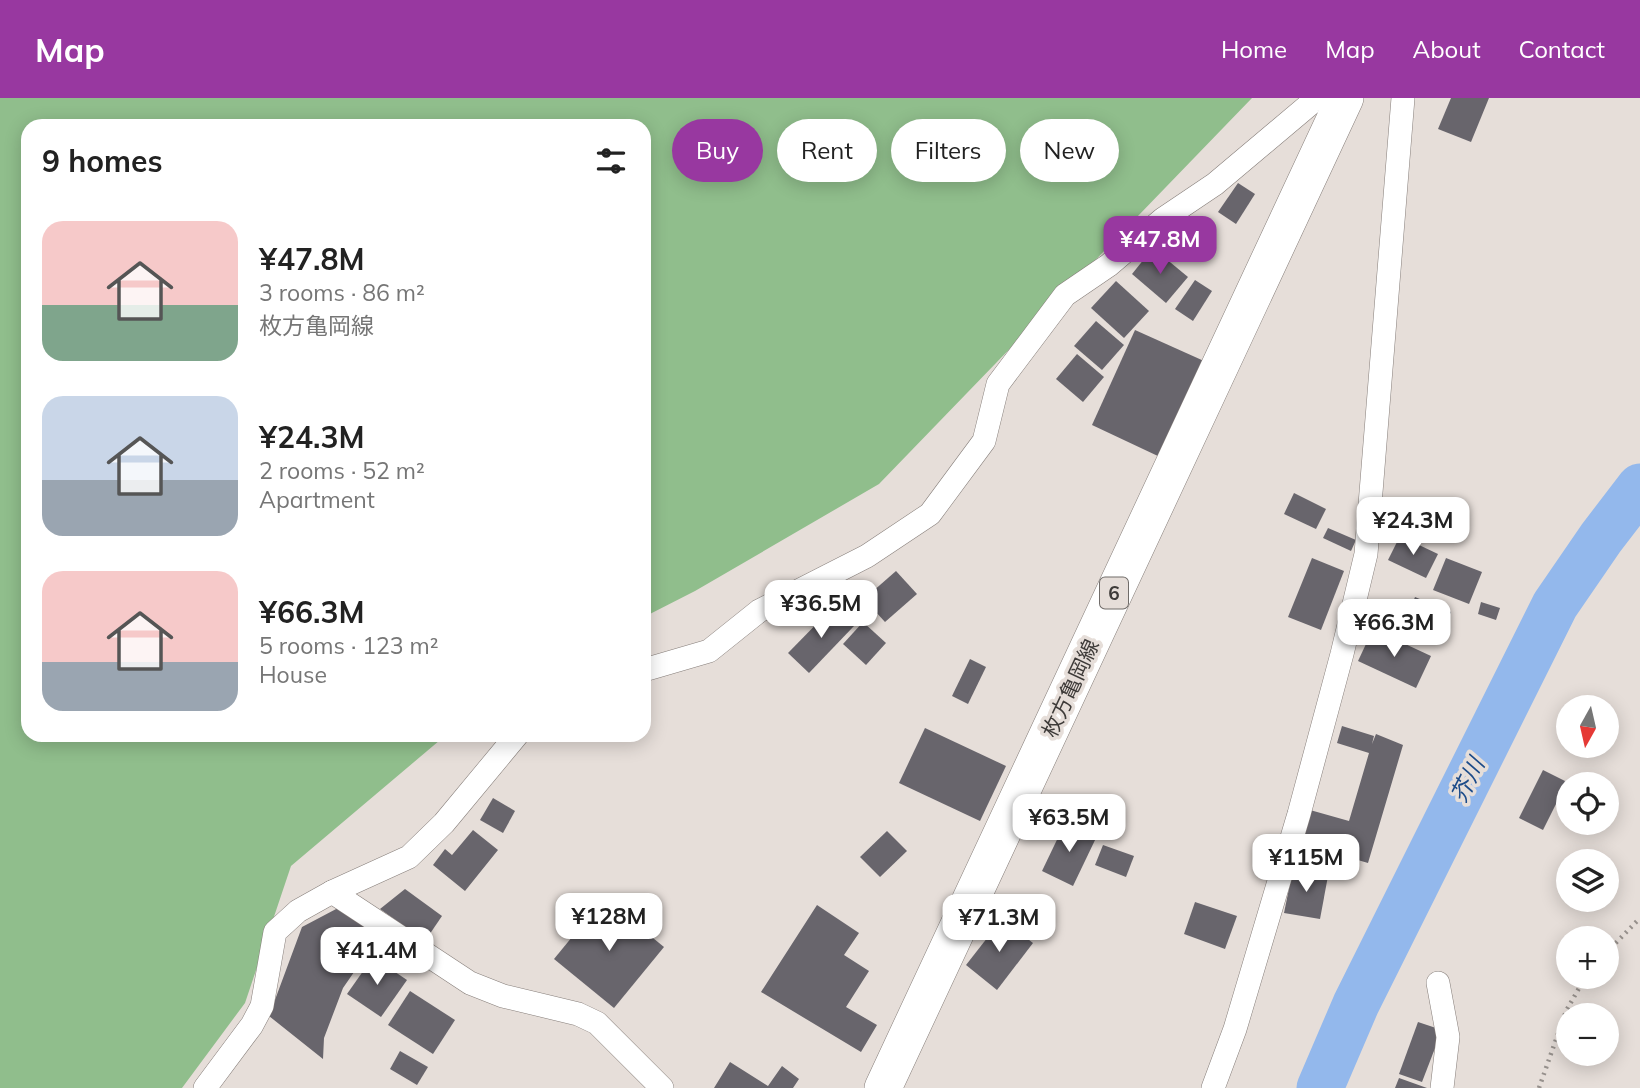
<!DOCTYPE html>
<meta charset="utf-8">
<style>
body{margin:0;font-family:Mulish,"Noto Sans JP",sans-serif;background:#f6f6f6;color:#222;height:100vh;display:flex;flex-direction:column;font-size:26px;white-space:nowrap}
*{box-sizing:border-box;margin:0}
p{font-size:23px;color:#767676}
.icon{flex:none;width:38px;height:38px;fill:none;stroke:currentColor;stroke-width:2;stroke-linecap:round;stroke-linejoin:round}
.map{position:relative;flex:1;overflow:hidden}
.drawer{position:absolute;left:21px;top:21px;width:630px;height:623px;display:flex;flex-direction:column;background:#fff;border-radius:21px;box-shadow:0 4px 18px #0003}
.drawer>*{flex:none}
.guide{position:absolute;left:672px;top:21px;width:665px;height:63px;display:flex;gap:14px}
.needle{width:46px;rotate:188deg}
.controls{position:absolute;left:1556px;top:597px;display:grid;gap:14px}
.controls a{display:grid;place-items:center;width:63px;height:63px;border-radius:50%;background:#fff;box-shadow:0 4px 18px #0003;font-size:35px}
.price{position:absolute;translate:-50% -60px;padding:0 16px;border-radius:14px;background:#fff;color:#222;font-size:23px;line-height:46px;filter:drop-shadow(0 2px 4px #0008)}
.price::after{content:'';position:absolute;left:50%;top:42px;width:21px;height:16px;margin-left:-10px;background:inherit;clip-path:polygon(0 0,100% 0,50% 100%)}
.price.selected{background:#9838a0;color:#fff}
ul{padding:0;list-style:none}
li{display:flex;align-items:center;gap:21px;height:175px;padding:0 21px}
li span{display:grid;place-items:center;flex:none;width:196px;height:140px;border-radius:21px;color:#555}
li>.icon{margin-inline-start:auto}
span .icon{width:84px;height:84px;fill:#fffc;stroke-width:1}
li b{font-size:30px}
h2{display:flex;justify-content:space-between;align-items:center;height:84px;padding:0 21px;font-size:30px}
.chip{padding:0 24px;border-radius:32px;background:#fff;box-shadow:0 4px 18px #0003;font-size:24px;line-height:63px}
.chip.selected{background:#9838a0;color:#fff}
header{display:flex;align-items:center;gap:42px;box-sizing:border-box;height:98px;padding:0 35px;background:#9838a0;color:#fff}
header strong{font-size:33px}
nav{display:flex;gap:38px;margin-inline-start:auto;font-size:24px}
.map>svg:first-child{display:block}
.forest{fill:#90be8c}
.lines{fill:none;stroke-linecap:round;stroke-linejoin:round}
.river{stroke:#93b8ec;stroke-width:47}
.building{fill:#68656c}
.minor-casing{stroke:#867e7a;stroke-width:24}
.primary-casing{stroke:#867e7a;stroke-width:38}
.path{stroke:#96908c;stroke-width:4.5;stroke-dasharray:2 5;stroke-linecap:butt}
.minor{stroke:#fff;stroke-width:23}
.primary{stroke:#fff;stroke-width:37}
.labels{text-anchor:middle;dominant-baseline:central;stroke-width:7;stroke-linejoin:round;paint-order:stroke}
.shield{fill:#e6ded9;stroke:#706c69;stroke-width:2}
.shield-label{font-size:19px;font-weight:bold;fill:#3e3b39}
.street-label{font-size:21px;fill:#3e3b39;stroke:#e6ded9}
.water-label{font-size:23px;font-style:italic;fill:#1c4b89;stroke:#e6ded9}
</style>
<header>
<strong>Map</strong>
<nav><a>Home</a><a>Map</a><a>About</a><a>Contact</a></nav>
</header>
<div class="map">
<svg width="1640" height="990" viewBox="0 0 1640 990">
<rect width="100%" height="100%" fill="#e6ded9"/>
<path class="forest" d="M0,0H1252L879,386L695,493L644,519V28H28V637H446L291,768L245,905L182,990H0Z"/>
<g class="lines">
<path class="river" d="M1320,990L1356,906L1555,507L1601,440L1640,389"/>
</g>
<g class="building">
<path d="M1451,0H1489L1471,44L1438,31Z"/>
<path d="M1238,85L1255,96L1236,126L1218,114Z"/>
<path d="M1153,150L1188,179L1166,205L1132,176Z"/>
<path d="M1195,182L1212,193L1193,223L1175,211Z"/>
<path d="M1116,183L1149,213L1124,240L1091,210Z"/>
<path d="M1096,223L1124,247L1102,272L1074,248Z"/>
<path d="M1135,232L1204,263L1160,359L1092,327Z"/>
<path d="M1077,256L1104,279L1083,304L1056,281Z"/>
<path d="M1294,395L1326,411L1316,431L1284,416Z"/>
<path d="M1328,430L1356,442L1351,453L1323,440Z"/>
<path d="M1400,438L1438,456L1426,480L1388,462Z"/>
<path d="M1312,460L1344,473L1321,532L1288,519Z"/>
<path d="M1446,460L1482,474L1469,506L1433,492Z"/>
<path d="M896,473L917,496L885,524L864,501Z"/>
<path d="M1415,499L1451,514L1438,545L1402,531Z"/>
<path d="M1481,504L1500,510L1496,522L1478,516Z"/>
<path d="M834,508L854,528L809,575L788,555Z"/>
<path d="M863,524L886,545L866,567L843,546Z"/>
<path d="M1373,531L1431,558L1416,590L1358,563Z"/>
<path d="M970,561L986,569L968,606L952,598Z"/>
<path d="M1342,628L1374,638L1372,646L1376,636L1403,647L1368,765L1300,745L1310,712L1349,723L1369,655L1337,645Z"/>
<path d="M925,630L1006,668L980,723L899,685Z"/>
<path d="M1543,672L1567,684L1543,732L1519,720Z"/>
<path d="M493,700L515,713L503,735L480,722Z"/>
<path d="M1065,725L1096,740L1073,788L1042,773Z"/>
<path d="M473,732L498,752L465,793L433,767L445,751L452,757Z"/>
<path d="M887,733L907,753L880,779L860,759Z"/>
<path d="M1103,747L1134,758L1126,779L1095,767Z"/>
<path d="M1293,771L1328,778L1320,821L1284,815Z"/>
<path d="M405,791L442,818L425,843L380,811Z"/>
<path d="M604,800L664,849L614,910L554,861Z"/>
<path d="M1195,804L1237,818L1225,851L1184,836Z"/>
<path d="M817,807L859,835L844,857L869,873L846,909L877,927L861,954L761,894Z"/>
<path d="M338,810L379,838L343,890L324,940L323,961L269,918L302,829Z"/>
<path d="M1002,821L1033,845L997,892L966,867Z"/>
<path d="M373,859L407,882L381,919L347,896Z"/>
<path d="M410,893L455,922L433,956L388,927Z"/>
<path d="M1418,924L1442,932L1422,984L1399,976Z"/>
<path d="M400,953L428,969L417,987L390,971Z"/>
<path d="M730,964L768,988L782,968L799,981L793,990H714Z"/>
<path d="M1399,980L1427,990H1395Z"/>
</g>
<g class="lines">
<g class="minor-casing">
<g id="minor">
<path d="M644,572L709,553L759,513L867,458L930,416L984,343L998,286L1065,197L1109,167L1163,121L1215,86L1316,1L1340,0"/>
<path d="M332,794L470,885L503,898L578,916L597,925L662,990"/>
<path d="M1438,885L1448,939L1442,990"/>
<path d="M205,990L252,927L262,908L275,834L298,813L332,794L409,759L444,725L517,637"/>
<path d="M1213,990L1235,931L1299,716L1342,556L1366,456L1403,0"/>
</g>
</g>
<g class="primary-casing">
<path id="primary" d="M883,990L1345,0"/>
</g>
<g class="path">
<path d="M1606,855L1640,820"/>
<path d="M1539,990L1566,913L1586,878"/>
</g>
<use href="#minor" class="minor"/>
<use href="#primary" class="primary"/>
</g>
<g class="labels">
<rect class="shield" x="1100" y="479.5" width="28" height="31" rx="5"/>
<g class="shield-label">
<text x="1114" y="495">6</text>
</g>
<g class="street-label">
<text transform="translate(1070 590) rotate(-65)">枚方亀岡線</text>
</g>
<g class="water-label">
<text transform="translate(1467 682) rotate(-63)">芥川</text>
</g>
</g>
</svg>
<div class="controls">
<a><svg class="needle" viewBox="-14 -14 28 28"><path d="M0-13l5 13h-10z" fill="#e53935"/><path d="M0 13l5-13h-10z" fill="#767676"/></svg></a>
<a><svg class="icon" aria-label="locate" viewBox="0 0 24 24"><circle cx="12" cy="12" r="6"/><path d="M12 2v4M12 18v4M2 12h4M18 12h4"/></svg></a>
<a><svg class="icon" aria-label="layers" viewBox="0 0 24 24"><path d="M12 4l9 5-9 5-9-5zM3 14l9 5 9-5"/></svg></a>
<a>+</a>
<a>−</a>
</div>
<b class="price selected" style="left:1160px;top:178px">¥47.8M</b>
<b class="price" style="left:1413px;top:459px">¥24.3M</b>
<b class="price" style="left:821px;top:542px">¥36.5M</b>
<b class="price" style="left:1394px;top:561px">¥66.3M</b>
<b class="price" style="left:1069px;top:756px">¥63.5M</b>
<b class="price" style="left:1306px;top:796px">¥115M</b>
<b class="price" style="left:609px;top:855px">¥128M</b>
<b class="price" style="left:999px;top:856px">¥71.3M</b>
<b class="price" style="left:377px;top:889px">¥41.4M</b>
<div class="guide">
<a class="chip selected">Buy</a>
<a class="chip">Rent</a>
<a class="chip">Filters</a>
<a class="chip">New</a>
</div>
<section class="drawer">
<h2>9 homes<svg class="icon" aria-label="filters" viewBox="0 0 24 24"><path d="M4 7h16M4 17h16"/><circle cx="9" cy="7" r="2"/><circle cx="15" cy="17" r="2"/></svg></h2>
<ul>
<li><span style="background:linear-gradient(#f6c9c9 60%,#7fa58c 0)"><svg class="icon" aria-label="home" viewBox="0 0 24 24"><path d="M3 11l9-7 9 7M6 9v11h12V9"/></svg></span><div><b>¥47.8M</b><p>3 rooms · 86 m²</p><p>枚方亀岡線</p></div></li>
<li><span style="background:linear-gradient(#c9d6e8 60%,#9aa5b1 0)"><svg class="icon" aria-label="home" viewBox="0 0 24 24"><path d="M3 11l9-7 9 7M6 9v11h12V9"/></svg></span><div><b>¥24.3M</b><p>2 rooms · 52 m²</p><p>Apartment</p></div></li>
<li><span style="background:linear-gradient(#f6c9c9 65%,#9aa5b1 0)"><svg class="icon" aria-label="home" viewBox="0 0 24 24"><path d="M3 11l9-7 9 7M6 9v11h12V9"/></svg></span><div><b>¥66.3M</b><p>5 rooms · 123 m²</p><p>House</p></div></li>
</ul>
</section>
</div>
